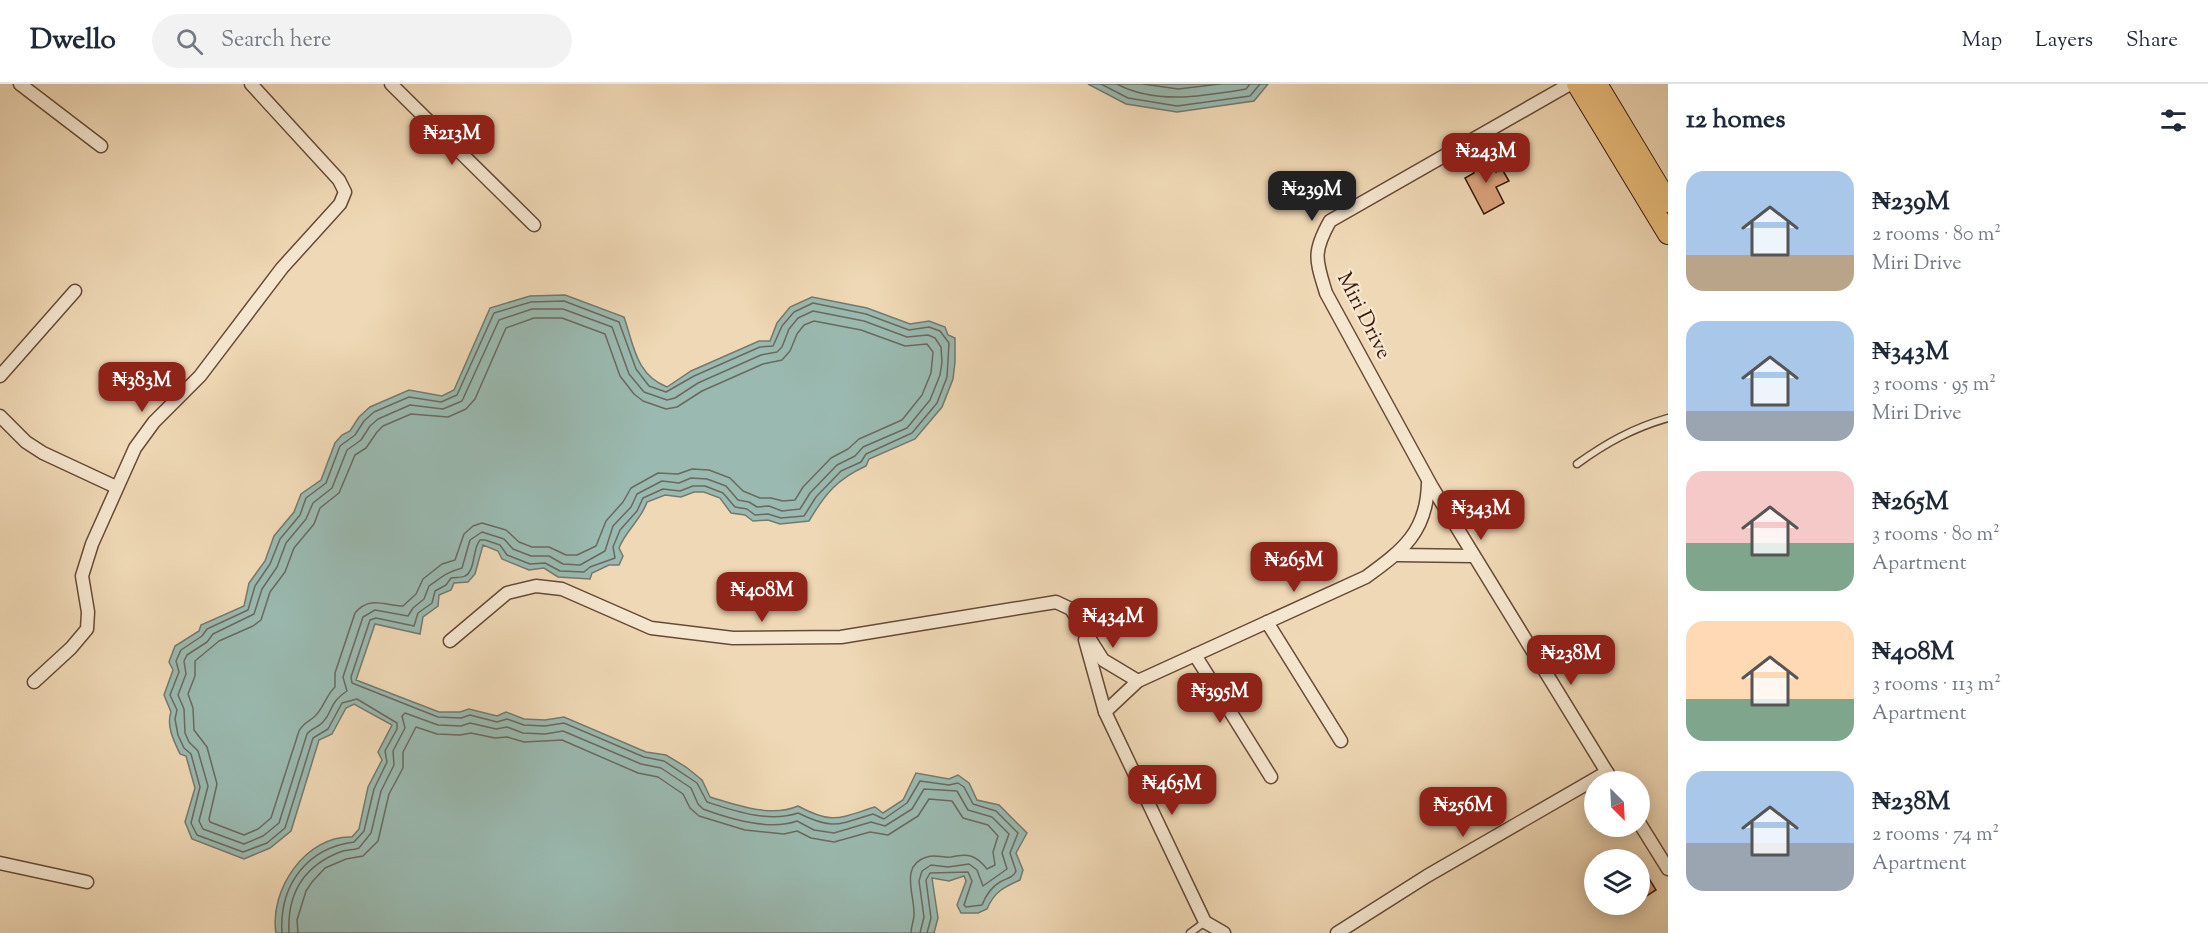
<!DOCTYPE html>
<meta charset="utf-8">
<style>
body{margin:0;font-family:"Sorts Mill Goudy",serif;background:#f2f2f3;color:#1f2937;height:100vh;display:flex;flex-direction:column;font-size:22px;white-space:nowrap}
*{box-sizing:border-box;margin:0}
p{font-size:20px;color:#747a83}
.icon{flex:none;width:33px;height:33px;fill:none;stroke:currentColor;stroke-width:2;stroke-linecap:round;stroke-linejoin:round}
.map{position:relative;flex:1;overflow:hidden}
.side{display:flex;flex-direction:column;background:#fff;width:540px}
.side>*{flex:none}
.needle{width:39px;rotate:156deg}
.fabs{position:absolute;left:1584px;top:687px;display:grid;gap:12px}
.fabs a{display:grid;place-items:center;width:66px;height:66px;border-radius:50%;background:#fff;box-shadow:0 3px 15px #0003;font-size:30px}
.price{position:absolute;translate:-50% -51px;padding:0 14px;border-radius:12px;background:#8f2418;color:#fff;font-size:20px;line-height:39px;filter:drop-shadow(0 2px 3px #0008)}
.price::after{content:'';position:absolute;left:50%;top:36px;width:18px;height:14px;margin-left:-9px;background:inherit;clip-path:polygon(0 0,100% 0,50% 100%)}
.price.current{background:#222;color:#fff}
ul{padding:0;list-style:none}
li{display:flex;align-items:center;gap:18px;height:150px;padding:0 18px}
li span{display:grid;place-items:center;flex:none;width:168px;height:120px;border-radius:18px;color:#555}
li>.icon{margin-inline-start:auto}
span .icon{width:72px;height:72px;fill:#fffc;stroke-width:1}
li b{font-size:26px}
h2{display:flex;justify-content:space-between;align-items:center;height:72px;padding:0 18px;font-size:26px}
header{display:flex;align-items:center;gap:36px;box-sizing:border-box;height:84px;padding:0 30px;background:#fff;border-bottom:2px solid #e0e1e3}
header strong{font-size:28px}
nav{display:flex;gap:33px;margin-inline-start:auto;font-size:21px}
.search{width:420px;height:54px;background:#f2f2f3;display:flex;align-items:center;gap:15px;box-sizing:border-box;padding:0 21px;border-radius:33px;color:#747a83;font-size:22px}
main{display:flex;flex:1;min-height:0}
.map>svg:first-child{display:block}
.water{fill:#9ab9b0;stroke:#74796e;stroke-width:1.5}
.lines{fill:none;stroke-linecap:round;stroke-linejoin:round}
.shore{stroke:#6a6a5e;stroke-width:1.5}
.building{fill:#d9a27b;stroke:#3b1a0c;stroke-width:1.5}
.lane-casing{stroke:#684a36;stroke-width:9}
.street-casing{stroke:#684a36;stroke-width:15}
.primary-casing{stroke:#3b1a0c;stroke-width:22}
.lane{stroke:#f5e6cf;stroke-width:6}
.street{stroke:#f5e6cf;stroke-width:12}
.primary{stroke:#e8bc7a;stroke-width:20}
.labels{text-anchor:middle;dominant-baseline:central;stroke-width:5;stroke-linejoin:round;paint-order:stroke}
.street-label{font-size:21px;fill:#3b1a0c;stroke:#f5e6cf}
</style>
<header>
<strong>Dwello</strong>
<div class="search"><svg class="icon" aria-label="search" viewBox="0 0 24 24"><circle cx="10" cy="10" r="6"/><path d="M15 15l6 6"/></svg>Search here</div>
<nav><a>Map</a><a>Layers</a><a>Share</a></nav>
</header>
<main>
<div class="map">
<svg width="1668" height="849" viewBox="0 0 1668 849">
<rect width="100%" height="100%" fill="#efd8b5"/>
<filter id="stains"><feTurbulence type="fractalNoise" baseFrequency=".00333" numOctaves="4"/><feColorMatrix values="0 0 0 0 .2 0 0 0 0 .09 0 0 0 0 .02 0 0 0 .5 -.17"/></filter>
<radialGradient id="worn" r=".72"><stop offset=".6" stop-color="#630" stop-opacity="0"/><stop offset="1" stop-color="#630" stop-opacity=".3"/></radialGradient>
<g class="water">
<path d="M1088,0H1268L1254,17L1177,28L1126,20Z"/>
<path d="M565,211L624,233C634,262 636,291 667,303L691,287L759,257H770L777,239L790,223L812,213L867,224L910,240L929,237L945,243L948,251L955,254V278L953,295L942,323L915,355L869,375L866,382C837,395 825,410 809,437L780,440L768,436L753,437L745,431L731,429L720,414L704,408H694L681,413L665,411L647,418C641,436 626,446 619,464L623,472L619,481H609L592,489L590,495L558,493L544,484L529,486L502,475L498,467L483,461L475,490L468,498L454,499L451,506L439,511L438,522L423,533L420,550L375,540L356,596L439,628H460L469,625L497,632L506,628L524,635L545,636L564,633L646,668L666,671L686,683L702,696L710,713C737,721 771,734 798,722C833,741 839,734 875,723L883,729L903,716L916,689L949,695L958,691L969,699L977,716L999,721L1027,749L1016,769L1023,786L1020,796C1004,803 994,808 987,825L978,829H961L957,821L966,797L964,792L949,797L932,794L938,834L934,849H276C269,806 306,751 352,753L359,745L368,703L382,676L378,668L392,641L354,620L346,624L332,650L319,656L291,747L270,764L244,775L192,755L185,738L195,704L186,672L180,670C174,657 166,642 171,628L164,611L173,586L169,578L175,562L199,547L201,541L244,522L249,499L265,477L274,452L294,428L301,410L321,396L335,359L342,351L350,347L359,333L370,323L409,306L442,312L454,306L490,224L530,212Z"/>
</g>
<g class="lines">
<g class="shore">
<path d="M1101,0L1128,14L1177,22L1250,12L1260,0"/>
<path d="M1117,0C1156,21 1204,12 1246,5L1250,0"/>
<path d="M1143,0L1178,5L1220,0"/>
<path d="M532,225H563L612,243L629,290L644,308L667,316L675,314L698,299L761,271L777,268L782,263L789,245L798,234L813,227L864,237L907,253L928,251L935,254L941,263L942,278L940,291L930,316L907,344L863,363L855,372L837,381L810,409L800,425L782,427L769,422L757,423L749,418L738,416L726,402L707,395L691,394L679,399L662,397L637,410L631,423L613,442L605,467L580,481L563,480L549,472H531L513,465L504,455L482,448L470,456L462,484C447,488 442,493 429,502L424,515L413,524L408,532L375,526L363,533L343,593L347,607C328,620 334,626 323,638C318,644 311,644 307,650L279,739L263,752L244,760L203,745L199,737L208,702L198,667L189,658L185,649L184,625L178,611L186,590L184,577L187,571L207,558L213,550L254,530L262,505L277,483L286,459L306,435L313,419L332,404L347,366L361,356L370,342L378,335L410,321L443,325L462,317L499,236Z"/>
<path d="M534,234H562L605,250L620,292L634,310L643,317L666,325L677,323L702,307L763,280L782,276L790,267L797,250L804,241L814,237L861,246L905,262L927,260L933,268L931,289L922,311L902,336L859,355L848,365L831,374L803,403L795,416L783,417L771,414H760L743,407L730,394L709,386L692,385L678,390L658,389L631,404L623,418L606,437L596,462L577,471H566L549,463H532L519,458L506,446L482,439L473,442L464,450L455,476L442,480L423,495L416,510L403,522C385,522 370,511 355,529L335,589V603C326,611 323,626 314,633C308,638 303,639 299,647L271,734L258,745L244,751L210,738L209,735L217,700L207,663L194,646L193,624L188,610L195,592V577L219,557L253,542L261,536L270,508L285,488L294,464L314,440L320,424L339,409L355,371L366,364L377,348L383,342L411,330L448,333L466,325L475,315L506,244Z"/>
<path d="M282,849C279,801 307,764 354,758L364,747L374,705L387,678L385,667L397,645V639L357,615L342,619L328,645L313,654L285,744L267,759L243,768L197,751L191,739L200,703L191,670L184,664L178,651L175,635L177,626L170,611L179,588L176,577L181,566L202,552L207,545L248,526L255,502L270,480L280,455L300,431L306,414L326,399L340,362L355,351L364,337L374,328L409,313L441,318L457,311L494,229L531,218L564,217L619,238L636,285L649,302L666,308L694,292L760,263L773,262L782,242L794,228L813,219L866,230L909,246L929,243L940,247L949,259L947,293L937,319L912,349L866,370L861,378L841,387L816,413L804,432L781,434L768,430L755,431L747,425L735,423L723,409L705,402H693L680,407L663,405L643,414L637,427L620,446L613,463L615,474L590,483L584,488L560,487L545,479L530,480L507,471L500,461L485,456H480C472,465 476,486 465,492C462,494 455,493 451,494L446,501L435,507L432,519L418,529L414,542L376,534L370,536L351,593L352,599L438,633L461,634L470,631L497,638L507,635L524,641L545,642L564,639L644,673L664,677L697,699L707,718C735,727 769,739 798,729C833,746 837,741 873,730L884,735L907,719L920,697L949,701L958,699L964,703L973,720L996,727L1018,749L1010,769L1016,787C1013,794 1007,794 1000,798C991,803 986,811 982,821L966,823L964,821L972,797L968,788L930,789L926,796L931,834L927,849"/>
<path d="M289,849C287,810 304,782 340,768C346,765 352,767 359,764L371,749L381,707L394,681L393,667L405,644L402,632L405,629L438,641L461,642L470,639L496,645L507,643L523,649L545,650L563,647L641,680L661,684L691,704L698,720L703,725C730,735 770,747 797,737L814,746L834,749L871,738L885,742L912,725L924,705L957,707L968,726L992,733L1009,750L1002,769L1007,785L983,802L977,786L969,780L948,783L931,781L922,787L919,797L924,833L920,849"/>
<path d="M298,849L297,836L306,807L312,798L325,784L346,775L363,772L378,757L389,710L403,684V668L416,643L437,650L460,651L471,649L495,654L507,653L524,658L562,656L638,689L658,693L683,710L690,724L699,732L745,746L784,750L797,747L811,754L834,758L870,748L888,751L918,732L929,715L952,717L963,734L988,741L998,752L993,768L995,781L987,785C976,771 968,769 951,773C943,774 935,770 927,773C899,781 915,811 914,831C914,837 911,842 911,849"/>
</g>
</g>
<g class="building">
<path d="M1487,72L1496,88L1502,85L1509,97L1496,103L1504,119L1484,130L1465,94L1474,89L1470,81Z"/>
<path d="M1640,780L1656,806L1642,815L1640,810Z"/>
</g>
<g class="lines">
<g class="lane-casing">
<g id="lane">
<path d="M1577,380C1606,359 1633,344 1668,334"/>
<path d="M1190,849L1205,838"/>
</g>
</g>
<g class="street-casing">
<g id="street">
<path d="M20,0L101,62"/>
<path d="M391,0L534,141"/>
<path d="M1570,0L1330,137C1312,169 1316,176 1326,209L1432,403L1613,698"/>
<path d="M0,292L75,207"/>
<path d="M0,332L26,358L43,369L116,403"/>
<path d="M1398,471L1473,472"/>
<path d="M1267,538L1341,657"/>
<path d="M1085,556L1105,628L1205,838L1224,849"/>
<path d="M450,557L507,509L536,502L562,505L651,544L733,554L841,553L1056,518L1071,525L1103,576L1138,597"/>
<path d="M1195,571L1271,693"/>
<path d="M34,598L71,564L87,545L88,528L82,492L92,460L135,364L154,338L200,292L282,184L340,120L345,108L339,96L251,0"/>
<path d="M1105,628L1138,597L1366,493C1403,466 1427,448 1428,399"/>
<path d="M1640,740L1668,785"/>
<path d="M0,779L87,798"/>
<path d="M1337,849L1427,792L1607,688"/>
</g>
</g>
<g class="primary-casing">
<g id="primary">
<path d="M1577,0L1668,150"/>
<path d="M1597,0L1668,118"/>
</g>
</g>
<use href="#lane" class="lane"/>
<use href="#street" class="street"/>
<use href="#primary" class="primary"/>
</g>
<g class="labels">
<g class="street-label">
<text transform="translate(1363 232) rotate(63)">Miri Drive</text>
</g>
</g>
<rect width="100%" height="100%" filter="url(#stains)"/>
<rect width="100%" height="100%" fill="url(#worn)"/>
</svg>
<div class="fabs">
<a><svg class="needle" viewBox="-14 -14 28 28"><path d="M0-13l5 13h-10z" fill="#e53935"/><path d="M0 13l5-13h-10z" fill="#747a83"/></svg></a>
<a><svg class="icon" aria-label="layers" viewBox="0 0 24 24"><path d="M12 4l9 5-9 5-9-5zM3 14l9 5 9-5"/></svg></a>
</div>
<b class="price" style="left:452px;top:82px">₦213M</b>
<b class="price" style="left:1486px;top:100px">₦243M</b>
<b class="price current" style="left:1312px;top:138px">₦239M</b>
<b class="price" style="left:142px;top:329px">₦383M</b>
<b class="price" style="left:1481px;top:457px">₦343M</b>
<b class="price" style="left:1294px;top:509px">₦265M</b>
<b class="price" style="left:762px;top:539px">₦408M</b>
<b class="price" style="left:1113px;top:565px">₦434M</b>
<b class="price" style="left:1571px;top:602px">₦238M</b>
<b class="price" style="left:1220px;top:640px">₦395M</b>
<b class="price" style="left:1172px;top:732px">₦465M</b>
<b class="price" style="left:1463px;top:754px">₦256M</b>
</div>
<section class="side">
<h2>12 homes<svg class="icon" aria-label="filters" viewBox="0 0 24 24"><path d="M4 7h16M4 17h16"/><circle cx="9" cy="7" r="2"/><circle cx="15" cy="17" r="2"/></svg></h2>
<ul>
<li><span style="background:linear-gradient(#a9c7e8 70%,#b9a48a 0)"><svg class="icon" aria-label="home" viewBox="0 0 24 24"><path d="M3 11l9-7 9 7M6 9v11h12V9"/></svg></span><div><b>₦239M</b><p>2 rooms · 80 m²</p><p>Miri Drive</p></div></li>
<li><span style="background:linear-gradient(#a9c7e8 75%,#9aa5b1 0)"><svg class="icon" aria-label="home" viewBox="0 0 24 24"><path d="M3 11l9-7 9 7M6 9v11h12V9"/></svg></span><div><b>₦343M</b><p>3 rooms · 95 m²</p><p>Miri Drive</p></div></li>
<li><span style="background:linear-gradient(#f6c9c9 60%,#7fa58c 0)"><svg class="icon" aria-label="home" viewBox="0 0 24 24"><path d="M3 11l9-7 9 7M6 9v11h12V9"/></svg></span><div><b>₦265M</b><p>3 rooms · 80 m²</p><p>Apartment</p></div></li>
<li><span style="background:linear-gradient(#ffd9b3 65%,#7fa58c 0)"><svg class="icon" aria-label="home" viewBox="0 0 24 24"><path d="M3 11l9-7 9 7M6 9v11h12V9"/></svg></span><div><b>₦408M</b><p>3 rooms · 113 m²</p><p>Apartment</p></div></li>
<li><span style="background:linear-gradient(#a9c7e8 60%,#9aa5b1 0)"><svg class="icon" aria-label="home" viewBox="0 0 24 24"><path d="M3 11l9-7 9 7M6 9v11h12V9"/></svg></span><div><b>₦238M</b><p>2 rooms · 74 m²</p><p>Apartment</p></div></li>
</ul>
</section>
</main>
